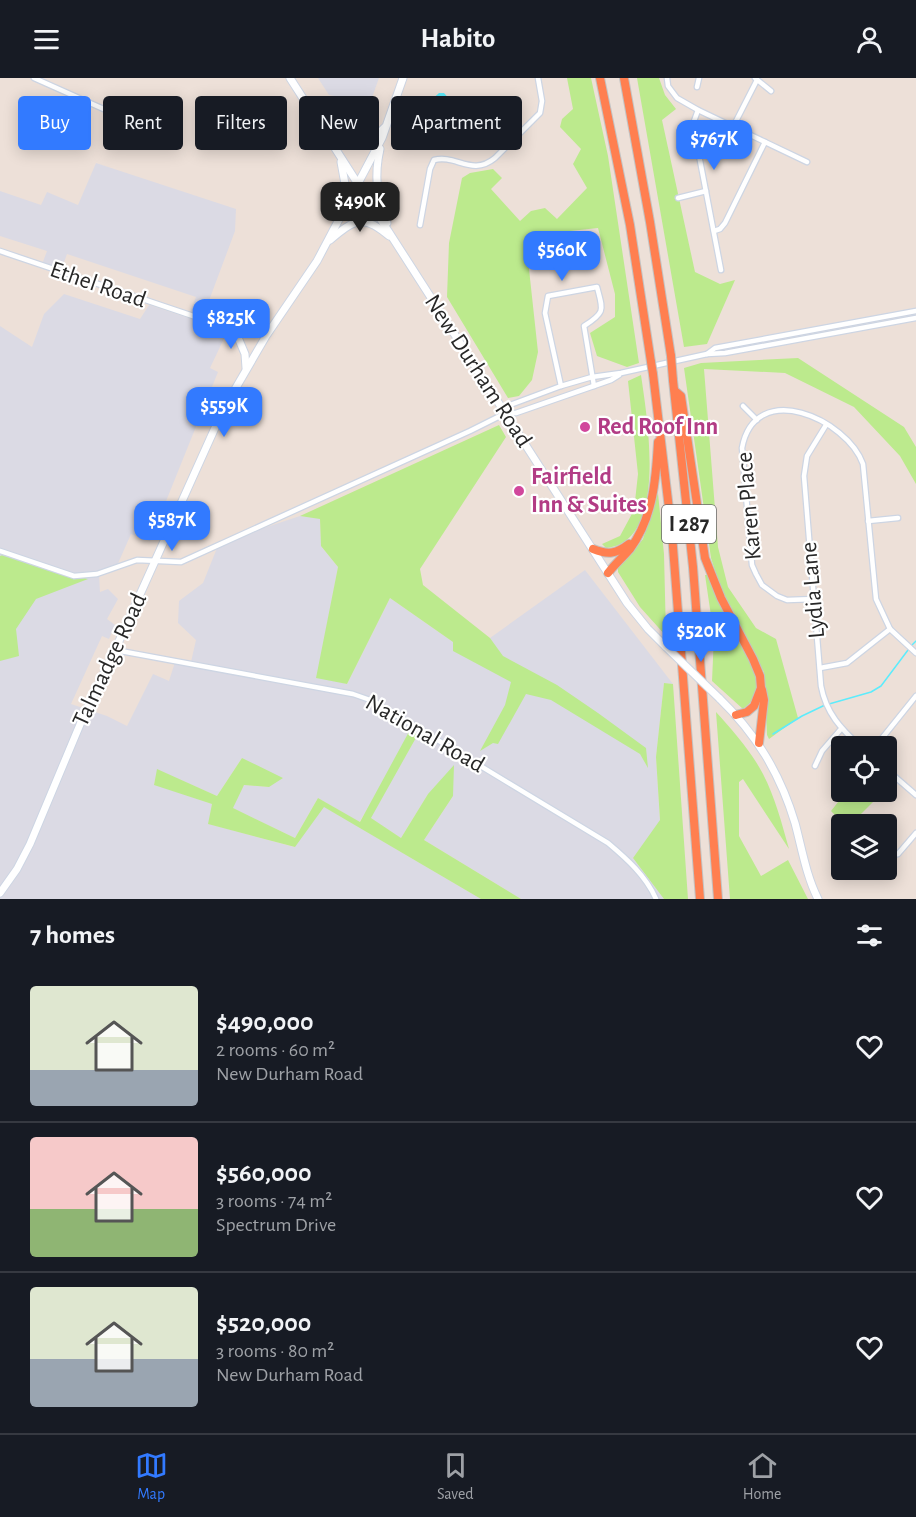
<!DOCTYPE html>
<meta charset="utf-8">
<style>
body{margin:0;font-family:"Alegreya Sans",sans-serif;background:#242831;color:#f1f3f6;height:100vh;display:flex;flex-direction:column;font-size:22px;white-space:nowrap}
*{box-sizing:border-box;margin:0}
p{font-size:20px;color:#9ea1a6}
.icon{flex:none;width:33px;height:33px;fill:none;stroke:currentColor;stroke-width:2;stroke-linecap:round;stroke-linejoin:round}
.map{position:relative;height:821px;overflow:hidden}
.side{display:flex;flex-direction:column;background:#171b24;flex:1}
.side>*{flex:none}
.hud{position:absolute;left:18px;top:18px;width:600px;height:54px;display:flex;gap:12px}
.tools{position:absolute;left:831px;top:658px;display:grid;gap:12px}
.tools a{display:grid;place-items:center;width:66px;height:66px;border-radius:6px;background:#171b24;box-shadow:0 3px 15px #0003;font-size:30px}
.price{position:absolute;translate:-50% -51px;padding:0 14px;border-radius:12px;background:#327aff;color:#fff;font-size:20px;line-height:39px;filter:drop-shadow(0 2px 3px #0008)}
.price::after{content:'';position:absolute;left:50%;top:36px;width:18px;height:14px;margin-left:-9px;background:inherit;clip-path:polygon(0 0,100% 0,50% 100%)}
.price.selected{background:#222;color:#fff}
ul{padding:0;list-style:none}
li{display:flex;align-items:center;gap:18px;height:150px;padding:0 30px}
li+li{border-top:2px solid #363941}
li span{display:grid;place-items:center;flex:none;width:168px;height:120px;border-radius:6px;color:#555}
li>.icon{margin-inline-start:auto}
span .icon{width:72px;height:72px;fill:#fffc;stroke-width:1}
li b{font-size:26px}
h2{display:flex;justify-content:space-between;align-items:center;height:72px;padding:0 30px;font-size:26px}
.tag{padding:0 21px;border-radius:6px;background:#171b24;box-shadow:0 3px 15px #0003;font-size:21px;line-height:54px}
.tag.selected{background:#327aff;color:#fff}
header{display:flex;justify-content:space-between;align-items:center;height:78px;padding:0 30px;background:#171b24;font-size:27px;font-weight:700}
.dock{display:flex;justify-content:space-around;align-items:center;height:84px;border-top:2px solid #363941;background:#171b24;font-size:16px;color:#9ea1a6}
.dock a{display:grid;justify-items:center;gap:3px}
.dock .selected{color:#327aff}
.map>svg:first-child{display:block}
.industrial{fill:#dbdae4}
.green{fill:#bcea8d}
.water{fill:#5decfc}
.lines{fill:none;stroke-linecap:round;stroke-linejoin:round}
.stream{stroke:#5decfc;stroke-width:1.5}
.street-casing{stroke:#cdd5e3;stroke-width:7}
.secondary-casing{stroke:#cdd5e3;stroke-width:9}
.highway-casing{stroke:#c3c3c3;stroke-width:10}
.street{stroke:#fff;stroke-width:4.5}
.secondary{stroke:#fff;stroke-width:7}
.highway{stroke:#ff7f50;stroke-width:8}
.secondary-bridge-casing{stroke:#cdd5e3;stroke-width:9;stroke-linecap:butt}
.highway-bridge-casing{stroke:#c3c3c3;stroke-width:10;stroke-linecap:butt}
.secondary-bridge{stroke:#fff;stroke-width:7}
.highway-bridge{stroke:#ff7f50;stroke-width:8}
.hotel-dot{fill:#d1479c;stroke:#fff;stroke-width:2}
.labels{text-anchor:middle;dominant-baseline:central;stroke-width:4.5;stroke-linejoin:round;paint-order:stroke}
.shield{fill:#fff;stroke:#686868;stroke-width:1.5}
.shield-label{font-size:22px;font-weight:bold;fill:#282828}
.street-label{font-size:24px;fill:#282828;stroke:#fff}
.hotel-label{font-size:24px;font-weight:bold;fill:#b23c85;stroke:#fff;text-anchor:start}
</style>
<header><svg class="icon" aria-label="menu" viewBox="0 0 24 24"><path d="M4 6h16M4 12h16M4 18h16"/></svg>Habito<svg class="icon" aria-label="person" viewBox="0 0 24 24"><circle cx="12" cy="8" r="4"/><path d="M4 21q1-7 8-7t8 7"/></svg></header>
<div class="map">
<svg width="916" height="821" viewBox="0 0 916 821">
<rect width="100%" height="100%" fill="#ede0d8"/>
<g class="industrial">
<path d="M318,0H379L370,25L329,17Z"/>
<path d="M96,85L236,131L235,153L201,244L228,252L210,290L218,294L150,463L131,456L116,490L99,496L100,514L108,511L118,521L107,541L115,547L109,561L102,558L71,626L107,638L127,648L153,596L169,603L176,581L191,584L196,562L178,545L179,523L203,505L219,465L300,438L320,440L321,468L338,489L317,599L347,606L390,520L453,564L490,560L585,492L673,606L664,605L656,679L660,743L633,780L664,821H521L424,762L453,718L428,716L401,760L370,740L417,658L359,744L318,720L295,760L232,730L244,707L269,709L242,680L217,718L158,692L154,706L212,726L209,746L294,769L323,728L481,821H0V248L32,269L44,236L64,216L140,241L149,227L188,240L196,219L67,176L60,195L41,189L47,173L0,158V113L41,127L47,114L78,127Z"/>
</g>
<g class="green">
<path d="M567,0H591L608,78L639,285L627,289L597,278L590,255L615,239V216L598,150L542,156L528,182L538,274L532,302L519,318L508,320L447,219L449,165L462,100L470,95L493,91L502,100L491,111L520,143L531,133L545,130L557,141L587,110L573,86L581,71L560,49L562,41L573,31Z"/>
<path d="M637,0H659L665,17L676,31L662,42L695,194L720,206L735,202L707,266L684,269Z"/>
<path d="M798,280L904,349L916,369V406L900,378L854,329L785,295L704,291L718,469L728,509L756,550L776,561L798,640L769,661L767,657L764,594L723,518L711,480L684,290L701,285Z"/>
<path d="M641,297C647,339 669,464 606,470L602,466L620,458L634,432L638,396L628,303Z"/>
<path d="M499,347L506,359L420,491L423,507L490,560L503,578L557,607L598,635L646,670L648,690L640,676L551,622L526,616L498,666L493,665L480,673L505,627L511,604L453,573V564L390,520L347,606L316,600L338,489L321,468L320,441L300,438Z"/>
<path d="M658,415L664,476L666,558L640,529L618,494V489L632,475L643,461Z"/>
<path d="M5,476L88,501L36,521L16,551L19,578L0,583V478Z"/>
<path d="M705,497H707L720,527L755,591L758,611L751,624L743,631L712,603L714,558Z"/>
<path d="M664,605L673,606L688,821H664L633,780L660,742L656,679Z"/>
<path d="M716,634C733,653 751,673 763,696C775,719 782,746 789,771L743,701L739,704V758L761,798L788,782L808,821H730Z"/>
<path d="M411,650L417,658L371,740L401,760L428,716L454,687L453,718L424,762L521,821H481L324,729L295,769L208,746L212,726L154,707L157,691L217,718L242,680L283,700L269,709L244,707L233,730L295,760L318,720L360,744Z"/>
<path d="M846,714H870L876,721L853,744L854,747H845L831,733Z"/>
</g>
<path class="water" d="M439,15H444L451,23L446,60L443,62C429,51 424,46 426,27Z"/>
<g class="lines">
<g class="stream">
<path d="M911,568L916,563"/>
<path d="M829,626L871,614L881,608L908,572"/>
<path d="M773,656L802,638L825,627"/>
</g>
<g class="street-casing">
<g id="street">
<path d="M34,0L108,33L124,35"/>
<path d="M667,0L668,8L677,20L698,32L807,84"/>
<path d="M755,0L771,13"/>
<path d="M697,9L699,0"/>
<path d="M698,32L693,46L721,192"/>
<path d="M733,49L757,2"/>
<path d="M678,120L706,113"/>
<path d="M420,147L430,91L434,82C456,76 472,99 495,80L540,35L542,23L538,0"/>
<path d="M714,153L720,151L725,145L765,64"/>
<path d="M0,173L199,240L266,258"/>
<path d="M707,276L715,270L916,233"/>
<path d="M561,308L545,235L548,218L597,209C603,232 606,234 584,248L594,308"/>
<path d="M743,328L757,342"/>
<path d="M506,335L510,327L561,308L592,299L621,295L707,276L725,275L916,240"/>
<path d="M506,335H516L611,302L619,297"/>
<path d="M826,347L807,378L804,398L821,608C826,635 841,651 861,669"/>
<path d="M868,443L898,440"/>
<path d="M0,473L74,498L97,496L137,482L181,484L470,353L506,335"/>
<path d="M815,521L787,522L777,518L762,507L756,496L752,487L742,370C755,300 847,341 863,386L876,521L890,551L916,575"/>
<path d="M115,572L353,616L373,623L608,765C627,781 646,798 656,821"/>
<path d="M820,590L847,585L890,551"/>
<path d="M875,669L916,618"/>
<path d="M815,688L822,673L841,651"/>
<path d="M886,691L916,717"/>
<path d="M888,778L898,776L916,755"/>
</g>
</g>
<g class="secondary-casing">
<g id="secondary">
<path d="M290,0L627,525L648,551L666,569"/>
<path d="M321,47C344,63 361,77 384,50"/>
<path d="M380,71C374,97 376,120 387,145"/>
<path d="M341,84L345,106L342,132"/>
<path d="M330,162C354,142 363,135 389,158"/>
<path d="M234,250L245,276L246,290"/>
<path d="M719,620C756,656 780,695 795,745C802,771 806,797 818,821"/>
<path d="M0,815L17,791L30,766L84,637L115,572L223,332L266,258L317,183L382,60L403,0"/>
</g>
</g>
<g class="highway-casing">
<g id="highway">
<path d="M600,0L630,147L651,284"/>
<path d="M624,0L650,144L671,278"/>
<path d="M653,296L672,456L700,821"/>
<path d="M673,302L693,489L718,821"/>
<path d="M675,313L681,318L705,480L721,520L753,581L760,598L761,610L754,628L747,634L736,637"/>
<path d="M593,471C608,477 616,476 629,466"/>
<path d="M608,495C615,486 623,479 630,471C653,440 656,401 658,364"/>
<path d="M759,665L764,622L762,612"/>
</g>
</g>
<use href="#street" class="street"/>
<use href="#secondary" class="secondary"/>
<use href="#highway" class="highway"/>
<g class="secondary-bridge-casing">
<path id="secondary-bridge" d="M666,569L719,620"/>
</g>
<g class="highway-bridge-casing">
<g id="highway-bridge">
<path d="M671,278L673,302"/>
<path d="M651,284L653,296"/>
</g>
</g>
<use href="#secondary-bridge" class="secondary-bridge"/>
<use href="#highway-bridge" class="highway-bridge"/>
</g>
<g class="hotel-dot">
<circle cx="585" cy="349" r="6"/>
<circle cx="519" cy="413" r="6"/>
</g>
<g class="labels">
<rect class="shield" x="662" y="427" width="54" height="38" rx="4.5"/>
<g class="shield-label">
<text x="689" y="446">I 287</text>
</g>
<g class="street-label">
<text transform="translate(98 207) rotate(19)">Ethel Road</text>
<text transform="translate(478 293) rotate(57)">New Durham Road</text>
<text transform="translate(749 428) rotate(-95)">Karen Place</text>
<text transform="translate(813 512) rotate(-95)">Lydia Lane</text>
<text transform="translate(110 582) rotate(-65)">Talmadge Road</text>
<text transform="translate(425 656) rotate(30)">National Road</text>
</g>
<g class="hotel-label">
<text x="597" y="349">Red Roof Inn</text>
<text x="531" y="399">Fairfield<tspan x="531" dy="28">Inn &amp; Suites</tspan></text>
</g>
</g>
</svg>
<div class="tools">
<a><svg class="icon" aria-label="locate" viewBox="0 0 24 24"><circle cx="12" cy="12" r="6"/><path d="M12 2v4M12 18v4M2 12h4M18 12h4"/></svg></a>
<a><svg class="icon" aria-label="layers" viewBox="0 0 24 24"><path d="M12 4l9 5-9 5-9-5zM3 14l9 5 9-5"/></svg></a>
</div>
<b class="price" style="left:714px;top:93px">$767K</b>
<b class="price selected" style="left:360px;top:155px">$490K</b>
<b class="price" style="left:562px;top:204px">$560K</b>
<b class="price" style="left:231px;top:272px">$825K</b>
<b class="price" style="left:224px;top:360px">$559K</b>
<b class="price" style="left:172px;top:474px">$587K</b>
<b class="price" style="left:701px;top:585px">$520K</b>
<div class="hud">
<a class="tag selected">Buy</a>
<a class="tag">Rent</a>
<a class="tag">Filters</a>
<a class="tag">New</a>
<a class="tag">Apartment</a>
</div>
</div>
<section class="side">
<h2>7 homes<svg class="icon" aria-label="filters" viewBox="0 0 24 24"><path d="M4 7h16M4 17h16"/><circle cx="9" cy="7" r="2"/><circle cx="15" cy="17" r="2"/></svg></h2>
<ul>
<li><span style="background:linear-gradient(#dfe7d0 70%,#9aa5b1 0)"><svg class="icon" aria-label="home" viewBox="0 0 24 24"><path d="M3 11l9-7 9 7M6 9v11h12V9"/></svg></span><div><b>$490,000</b><p>2 rooms · 60 m²</p><p>New Durham Road</p></div><svg class="icon" aria-label="heart" viewBox="0 0 24 24"><path d="M12 20l-8-8c-3-5 5-10 8-4 3-6 11-1 8 4z"/></svg></li>
<li><span style="background:linear-gradient(#f6c9c9 60%,#8fb573 0)"><svg class="icon" aria-label="home" viewBox="0 0 24 24"><path d="M3 11l9-7 9 7M6 9v11h12V9"/></svg></span><div><b>$560,000</b><p>3 rooms · 74 m²</p><p>Spectrum Drive</p></div><svg class="icon" aria-label="heart" viewBox="0 0 24 24"><path d="M12 20l-8-8c-3-5 5-10 8-4 3-6 11-1 8 4z"/></svg></li>
<li><span style="background:linear-gradient(#dfe7d0 60%,#9aa5b1 0)"><svg class="icon" aria-label="home" viewBox="0 0 24 24"><path d="M3 11l9-7 9 7M6 9v11h12V9"/></svg></span><div><b>$520,000</b><p>3 rooms · 80 m²</p><p>New Durham Road</p></div><svg class="icon" aria-label="heart" viewBox="0 0 24 24"><path d="M12 20l-8-8c-3-5 5-10 8-4 3-6 11-1 8 4z"/></svg></li>
</ul>
</section>
<nav class="dock">
<a class="selected"><svg class="icon" aria-label="map" viewBox="0 0 24 24"><path d="M3 6l6-2 6 2 6-2v14l-6 2-6-2-6 2zM9 4v14M15 6v14"/></svg>Map</a>
<a><svg class="icon" aria-label="saved" viewBox="0 0 24 24"><path d="M7 4h10v16l-5-4-5 4z"/></svg>Saved</a>
<a><svg class="icon" aria-label="home" viewBox="0 0 24 24"><path d="M3 11l9-7 9 7M6 9v11h12V9"/></svg>Home</a>
</nav>
